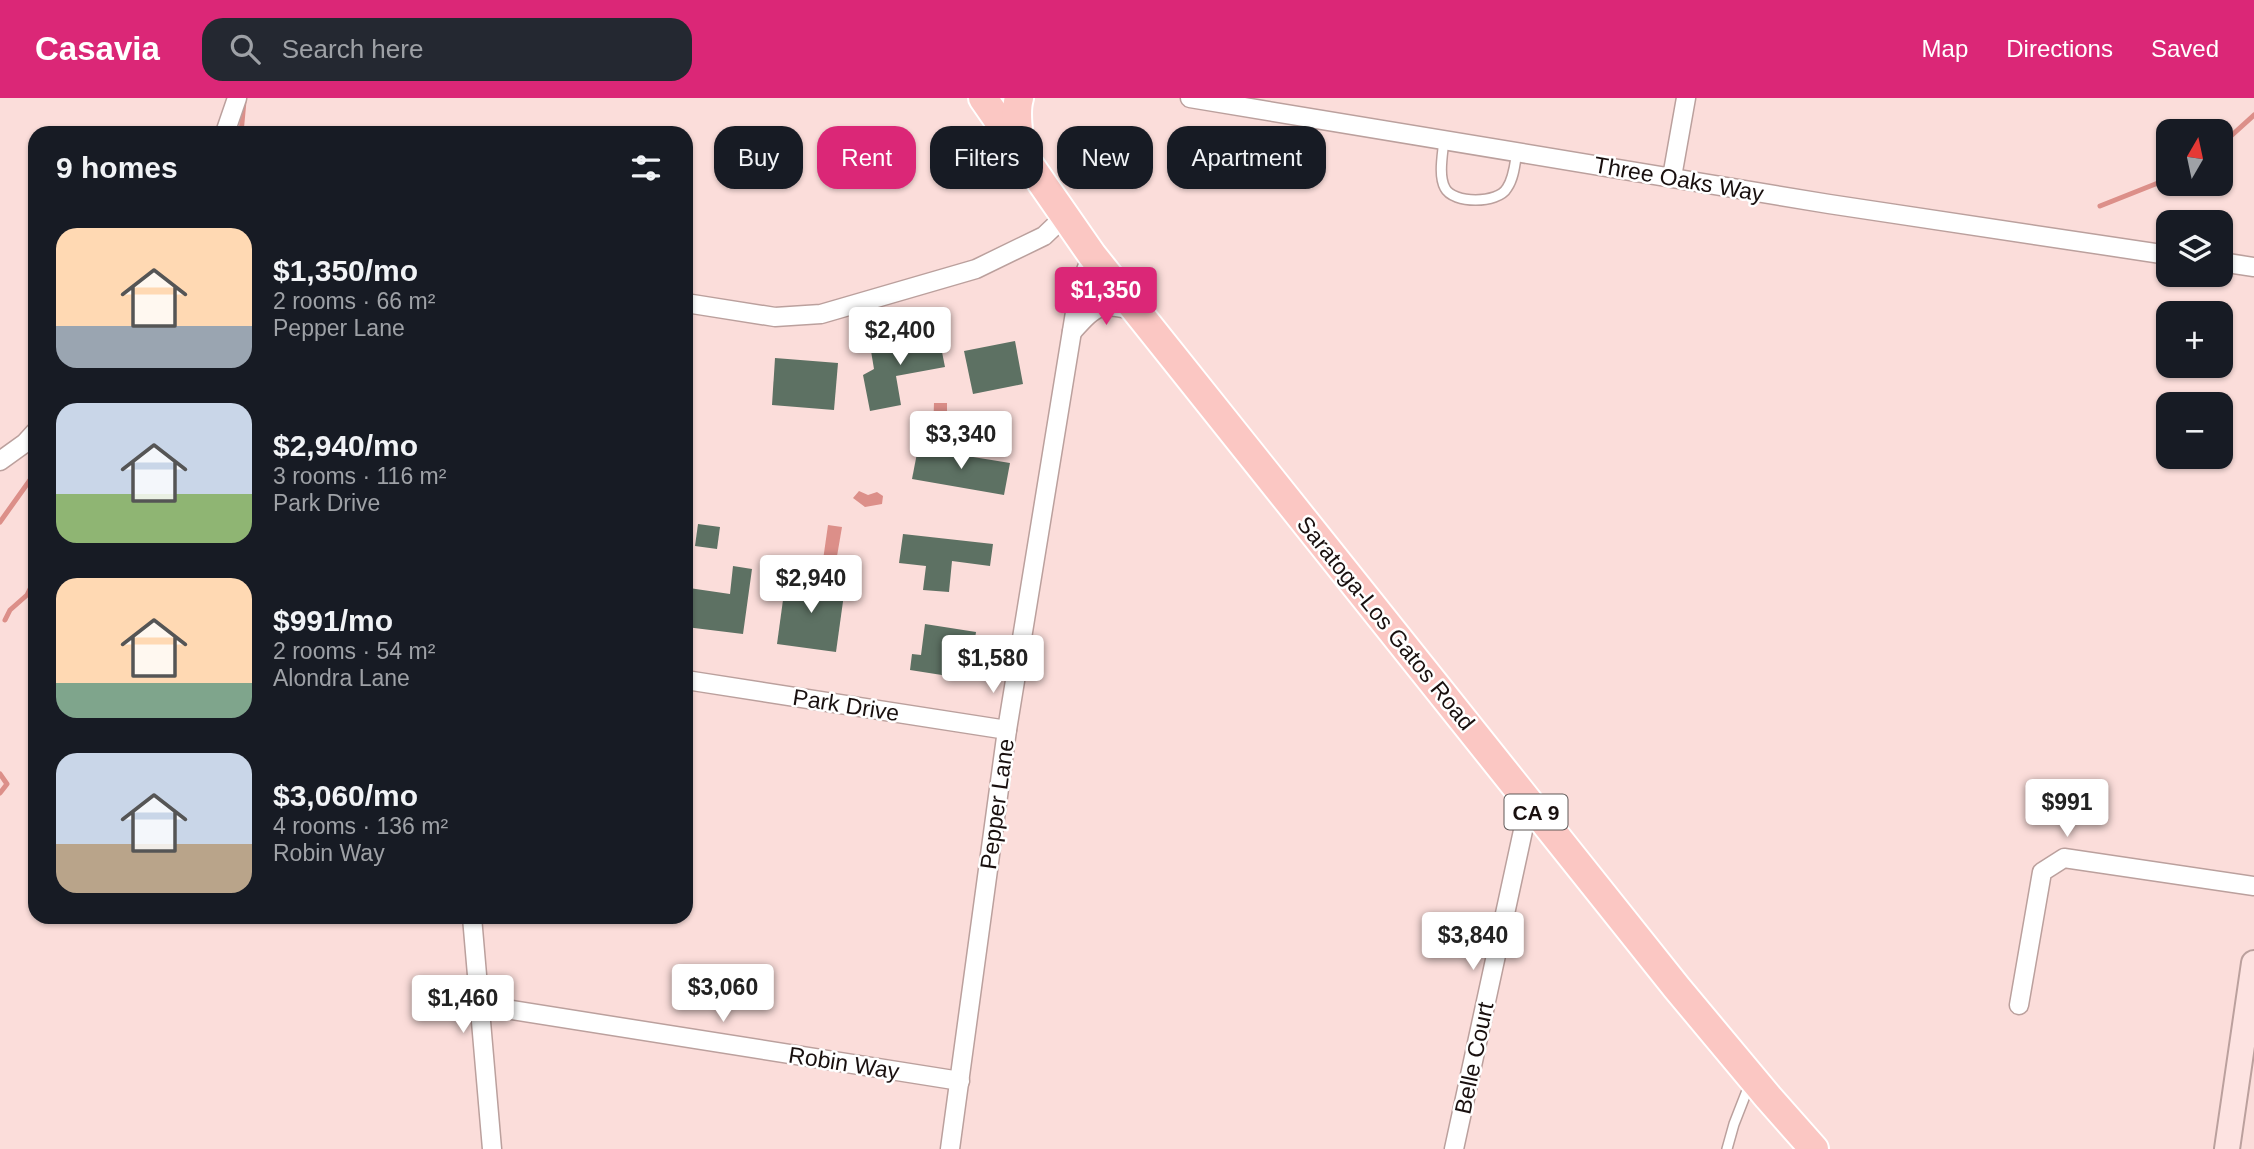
<!DOCTYPE html>
<meta charset="utf-8">
<style>
body{margin:0;font-family:Arial,sans-serif;background:#242831;color:#f1f3f6;height:100vh;display:flex;flex-direction:column;font-size:26px;white-space:nowrap}
*{box-sizing:border-box;margin:0}
p{font-size:23px;color:#9ea1a6}
.icon{flex:none;width:38px;height:38px;fill:none;stroke:currentColor;stroke-width:2;stroke-linecap:round;stroke-linejoin:round}
.map{position:relative;flex:1;overflow:hidden}
.details{position:absolute;left:28px;top:28px;width:665px;height:798px;display:flex;flex-direction:column;background:#171b24;border-radius:21px;box-shadow:0 2px 5px #0004}
.details>*{flex:none}
.banner{position:absolute;left:714px;top:28px;width:665px;height:63px;display:flex;gap:14px}
.needle{width:46px;rotate:9deg}
.tools{position:absolute;left:2156px;top:21px;display:grid;gap:14px}
.tools a{display:grid;place-items:center;width:77px;height:77px;border-radius:14px;background:#171b24;box-shadow:0 2px 5px #0004;font-size:35px}
.price{position:absolute;translate:-50% -60px;padding:0 16px;border-radius:7px;background:#fff;color:#222;font-size:23px;line-height:46px;filter:drop-shadow(0 2px 4px #0008)}
.price::after{content:'';position:absolute;left:50%;top:42px;width:21px;height:16px;margin-left:-10px;background:inherit;clip-path:polygon(0 0,100% 0,50% 100%)}
.price.selected{background:#db2777;color:#fff}
ul{padding:0;list-style:none}
li{display:flex;align-items:center;gap:21px;height:175px;padding:0 28px}
li span{display:grid;place-items:center;flex:none;width:196px;height:140px;border-radius:21px;color:#555}
li>.icon{margin-inline-start:auto}
span .icon{width:84px;height:84px;fill:#fffc;stroke-width:1}
li b{font-size:30px}
h2{display:flex;justify-content:space-between;align-items:center;height:84px;padding:0 28px;font-size:30px}
.pill{padding:0 24px;border-radius:21px;background:#171b24;box-shadow:0 2px 5px #0004;font-size:24px;line-height:63px}
.pill.selected{background:#db2777;color:#fff}
header{display:flex;align-items:center;gap:42px;box-sizing:border-box;height:98px;padding:0 35px;background:#db2777;color:#fff}
header strong{font-size:33px}
nav{display:flex;gap:38px;margin-inline-start:auto;font-size:24px}
.search{width:490px;height:63px;background:#242831;display:flex;align-items:center;gap:18px;box-sizing:border-box;padding:0 24px;border-radius:21px;color:#9ea1a6;font-size:26px}
.map>svg:first-child{display:block}
.water{fill:#dc8f89}
.lines{fill:none;stroke-linecap:round;stroke-linejoin:round}
.stream{stroke:#dc8f89;stroke-width:5}
.building{fill:#5d7163}
.service-casing{stroke:#bba09d;stroke-width:12}
.minor-casing{stroke:#bba09d;stroke-width:21}
.secondary-casing{stroke:#bba09d;stroke-width:28}
.primary-casing{stroke:#fff;stroke-width:32}
.service{stroke:#fff;stroke-width:9}
.minor{stroke:#fff;stroke-width:18}
.secondary{stroke:#fde3e1;stroke-width:24}
.primary{stroke:#fbc7c3;stroke-width:28}
.labels{text-anchor:middle;dominant-baseline:central;stroke-width:5;stroke-linejoin:round;paint-order:stroke}
.shield{fill:#fff;stroke:#5e5857;stroke-width:2}
.shield-label{font-size:21px;font-weight:bold;fill:#19100f}
.street-label{font-size:23px;fill:#19100f;stroke:#fff}
</style>
<header>
<strong>Casavia</strong>
<div class="search"><svg class="icon" aria-label="search" viewBox="0 0 24 24"><circle cx="10" cy="10" r="6"/><path d="M15 15l6 6"/></svg>Search here</div>
<nav><a>Map</a><a>Directions</a><a>Saved</a></nav>
</header>
<div class="map">
<svg width="2254" height="1051" viewBox="0 0 2254 1051">
<rect width="100%" height="100%" fill="#fbddda"/>
<g class="water">
<path d="M934,305H947V334H933Z"/>
<path d="M859,393L868,397L877,394L883,398L882,406L865,409L853,400Z"/>
<path d="M828,427L842,429L836,464L823,462Z"/>
</g>
<g class="lines">
<g class="stream">
<path d="M241,35L244,3"/>
<path d="M2221,47L2254,17"/>
<path d="M2100,108L2168,81"/>
<path d="M0,424L35,375"/>
<path d="M5,522L10,512L27,497L35,481"/>
<path d="M0,676L7,686L0,695"/>
</g>
</g>
<g class="building">
<path d="M938,234L945,269L896,278L901,307L870,313L863,277L874,271L870,247Z"/>
<path d="M1015,243L1023,286L973,296L964,253Z"/>
<path d="M775,260L838,265L834,312L772,307Z"/>
<path d="M918,350L1010,365L1004,397L912,381Z"/>
<path d="M698,426L720,429L717,451L695,448Z"/>
<path d="M903,436L993,446L990,468L952,463L949,494L923,492L926,468L899,465Z"/>
<path d="M733,468L752,471L743,536L686,529L689,490L730,496Z"/>
<path d="M786,480L845,489L836,554L777,546Z"/>
<path d="M925,526L976,534L972,562L983,563L980,583L910,572L912,556L921,557Z"/>
</g>
<g class="lines">
<g class="service-casing">
<g id="service">
<path d="M1444,41C1443,55 1438,77 1445,90C1453,106 1498,106 1507,90C1514,80 1515,65 1517,53"/>
<path d="M1727,1051L1734,1026L1750,985"/>
</g>
</g>
<g class="minor-casing">
<g id="minor">
<path d="M1190,0L1829,106L2168,157"/>
<path d="M225,35L237,0"/>
<path d="M1672,79L1686,0"/>
<path d="M2221,164L2254,169"/>
<path d="M686,205L775,219L821,216L976,171L1044,138L1065,118"/>
<path d="M1072,234C1098,205 1100,205 1137,213"/>
<path d="M0,363L25,345L35,334"/>
<path d="M686,582L1007,632"/>
<path d="M472,819L492,1051"/>
<path d="M480,907L960,983"/>
<path d="M2019,907L2042,774L2064,760L2254,788"/>
<path d="M950,1051L1007,632L1079,190L1092,157"/>
<path d="M1454,1051L1529,705"/>
</g>
</g>
<g class="secondary-casing">
<path id="secondary" d="M2227,1051L2254,865"/>
</g>
<g class="primary-casing">
<g id="primary">
<path d="M983,0L1092,157L1677,890L1768,999L1814,1051"/>
<path d="M1019,0C1014,16 1019,34 1020,51"/>
</g>
</g>
<use href="#service" class="service"/>
<use href="#minor" class="minor"/>
<use href="#secondary" class="secondary"/>
<use href="#primary" class="primary"/>
</g>
<g class="labels">
<rect class="shield" x="1504.5" y="696.5" width="63" height="35" rx="5"/>
<g class="shield-label">
<text x="1536" y="714">CA 9</text>
</g>
<g class="street-label">
<text transform="translate(1679 81) rotate(10)">Three Oaks Way</text>
<text transform="translate(1386 525) rotate(51)">Saratoga-Los Gatos Road</text>
<text transform="translate(846 607) rotate(9)">Park Drive</text>
<text transform="translate(997 706) rotate(-82)">Pepper Lane</text>
<text transform="translate(1474 960) rotate(-78)">Belle Court</text>
<text transform="translate(844 965) rotate(9)">Robin Way</text>
</g>
</g>
</svg>
<div class="tools">
<a><svg class="needle" viewBox="-14 -14 28 28"><path d="M0-13l5 13h-10z" fill="#e53935"/><path d="M0 13l5-13h-10z" fill="#9ea1a6"/></svg></a>
<a><svg class="icon" aria-label="layers" viewBox="0 0 24 24"><path d="M12 4l9 5-9 5-9-5zM3 14l9 5 9-5"/></svg></a>
<a>+</a>
<a>−</a>
</div>
<b class="price selected" style="left:1106px;top:229px">$1,350</b>
<b class="price" style="left:900px;top:269px">$2,400</b>
<b class="price" style="left:961px;top:373px">$3,340</b>
<b class="price" style="left:811px;top:517px">$2,940</b>
<b class="price" style="left:993px;top:597px">$1,580</b>
<b class="price" style="left:2067px;top:741px">$991</b>
<b class="price" style="left:1473px;top:874px">$3,840</b>
<b class="price" style="left:723px;top:926px">$3,060</b>
<b class="price" style="left:463px;top:937px">$1,460</b>
<div class="banner">
<a class="pill">Buy</a>
<a class="pill selected">Rent</a>
<a class="pill">Filters</a>
<a class="pill">New</a>
<a class="pill">Apartment</a>
</div>
<section class="details">
<h2>9 homes<svg class="icon" aria-label="filters" viewBox="0 0 24 24"><path d="M4 7h16M4 17h16"/><circle cx="9" cy="7" r="2"/><circle cx="15" cy="17" r="2"/></svg></h2>
<ul>
<li><span style="background:linear-gradient(#ffd9b3 70%,#9aa5b1 0)"><svg class="icon" aria-label="home" viewBox="0 0 24 24"><path d="M3 11l9-7 9 7M6 9v11h12V9"/></svg></span><div><b>$1,350/mo</b><p>2 rooms · 66 m²</p><p>Pepper Lane</p></div></li>
<li><span style="background:linear-gradient(#c9d6e8 65%,#8fb573 0)"><svg class="icon" aria-label="home" viewBox="0 0 24 24"><path d="M3 11l9-7 9 7M6 9v11h12V9"/></svg></span><div><b>$2,940/mo</b><p>3 rooms · 116 m²</p><p>Park Drive</p></div></li>
<li><span style="background:linear-gradient(#ffd9b3 75%,#7fa58c 0)"><svg class="icon" aria-label="home" viewBox="0 0 24 24"><path d="M3 11l9-7 9 7M6 9v11h12V9"/></svg></span><div><b>$991/mo</b><p>2 rooms · 54 m²</p><p>Alondra Lane</p></div></li>
<li><span style="background:linear-gradient(#c9d6e8 65%,#b9a48a 0)"><svg class="icon" aria-label="home" viewBox="0 0 24 24"><path d="M3 11l9-7 9 7M6 9v11h12V9"/></svg></span><div><b>$3,060/mo</b><p>4 rooms · 136 m²</p><p>Robin Way</p></div></li>
</ul>
</section>
</div>
